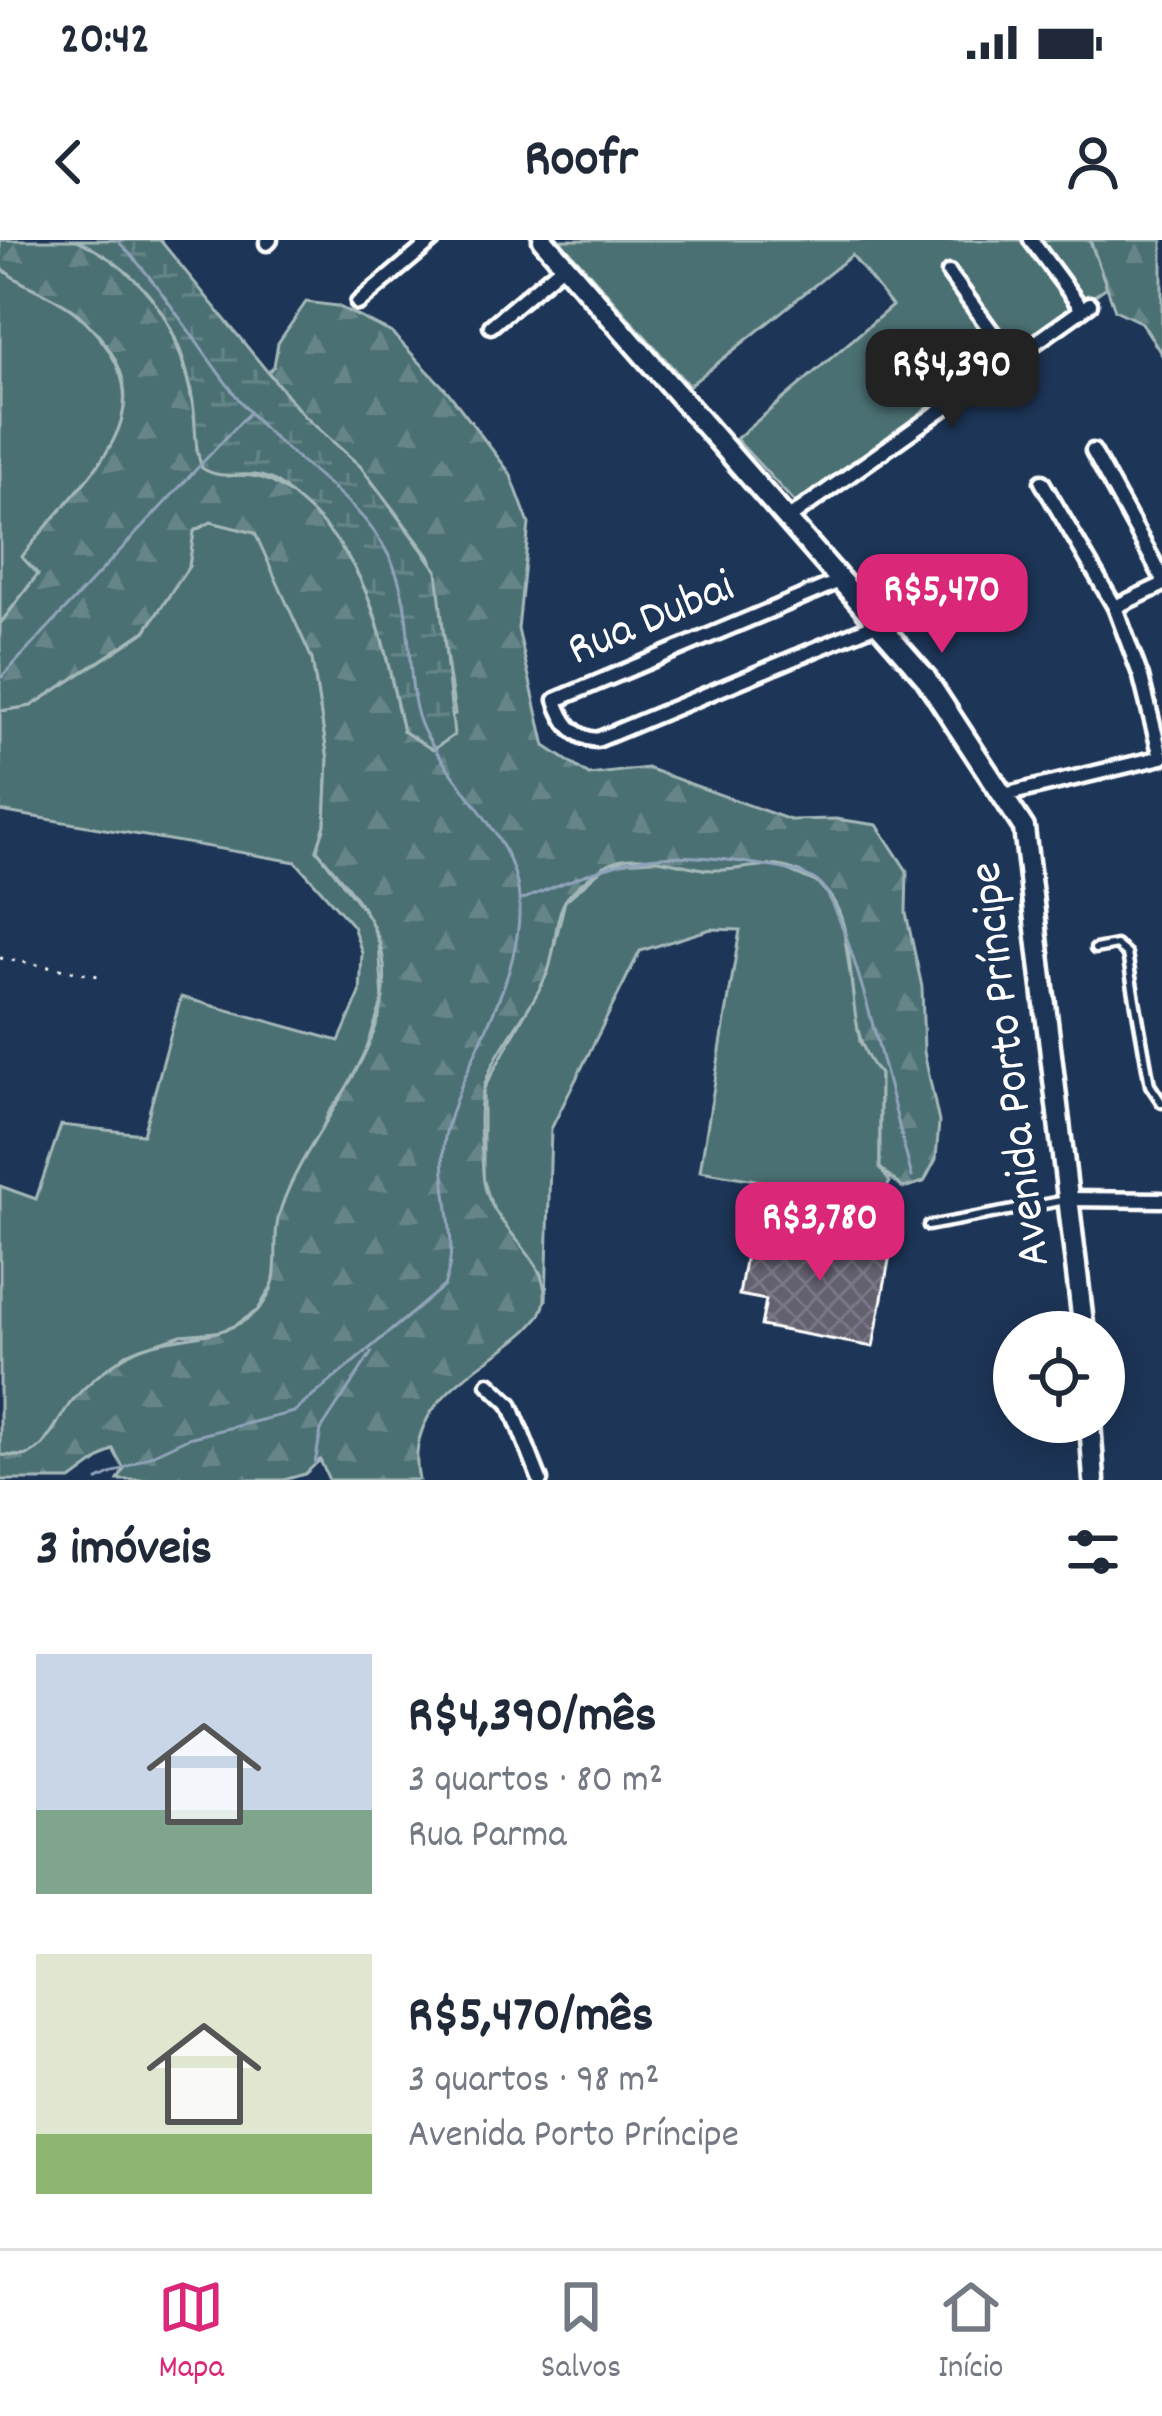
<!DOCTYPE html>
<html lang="pt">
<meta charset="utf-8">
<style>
body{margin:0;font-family:Dekko,sans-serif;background:#f6f6f7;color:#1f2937;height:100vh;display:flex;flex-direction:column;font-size:45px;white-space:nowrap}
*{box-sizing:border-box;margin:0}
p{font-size:39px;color:#747a83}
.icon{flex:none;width:66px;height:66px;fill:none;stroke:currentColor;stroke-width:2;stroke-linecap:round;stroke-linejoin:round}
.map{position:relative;height:1240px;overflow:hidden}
.details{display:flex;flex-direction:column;background:#fff;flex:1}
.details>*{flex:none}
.tools{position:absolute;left:993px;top:1071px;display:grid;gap:24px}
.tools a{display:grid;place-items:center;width:132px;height:132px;border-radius:50%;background:#fff;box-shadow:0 6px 30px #0003;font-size:60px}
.price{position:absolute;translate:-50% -102px;padding:0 27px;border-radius:24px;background:#db2777;color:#fff;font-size:39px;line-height:78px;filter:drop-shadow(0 3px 6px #0008)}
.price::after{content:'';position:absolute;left:50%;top:72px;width:36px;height:27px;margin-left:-18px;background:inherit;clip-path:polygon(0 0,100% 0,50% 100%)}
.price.active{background:#222;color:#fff}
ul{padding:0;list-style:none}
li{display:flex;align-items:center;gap:36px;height:300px;padding:0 36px}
li span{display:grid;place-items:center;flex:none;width:336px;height:240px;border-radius:0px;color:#555}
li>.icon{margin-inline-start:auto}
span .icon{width:144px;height:144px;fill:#fffc;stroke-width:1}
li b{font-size:51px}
h2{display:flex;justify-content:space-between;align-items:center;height:144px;padding:0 36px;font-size:51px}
.status{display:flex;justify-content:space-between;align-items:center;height:84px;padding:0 60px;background:#fff;direction:ltr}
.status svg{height:33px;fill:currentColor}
header{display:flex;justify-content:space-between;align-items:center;height:156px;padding:0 36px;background:#fff;font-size:54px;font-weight:800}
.menu{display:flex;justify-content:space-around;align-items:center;height:168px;border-top:3px solid #e0e1e3;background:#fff;font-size:33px;color:#747a83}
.menu a{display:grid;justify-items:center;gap:6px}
.menu .active{color:#db2777}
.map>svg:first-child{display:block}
.green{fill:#4b7073;stroke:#a5b8b9;stroke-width:3}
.forest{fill:url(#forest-firs);stroke:#a5b8b9;stroke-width:3}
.wetland{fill:url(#wetland-marsh);stroke:#a5b8b9;stroke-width:3}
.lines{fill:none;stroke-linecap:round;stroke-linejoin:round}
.stream{stroke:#90a4ba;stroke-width:3}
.building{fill:url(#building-cross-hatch);stroke:#fff;stroke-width:3}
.lane-casing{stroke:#fff;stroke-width:15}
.street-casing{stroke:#fff;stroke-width:21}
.secondary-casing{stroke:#fff;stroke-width:27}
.path{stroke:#fff;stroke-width:3;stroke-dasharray:3 9;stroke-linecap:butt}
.lane{stroke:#1d3557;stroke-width:6}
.street{stroke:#1d3557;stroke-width:12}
.secondary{stroke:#1d3557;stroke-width:18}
.labels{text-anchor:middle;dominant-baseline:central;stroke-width:12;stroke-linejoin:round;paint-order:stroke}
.street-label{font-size:48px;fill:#fff;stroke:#1d3557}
</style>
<div class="status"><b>20:42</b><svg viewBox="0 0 49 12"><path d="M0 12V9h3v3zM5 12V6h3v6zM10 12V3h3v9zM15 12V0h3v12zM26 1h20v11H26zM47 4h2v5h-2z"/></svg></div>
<header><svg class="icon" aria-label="back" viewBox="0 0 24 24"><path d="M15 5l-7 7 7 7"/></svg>Roofr<svg class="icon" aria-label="person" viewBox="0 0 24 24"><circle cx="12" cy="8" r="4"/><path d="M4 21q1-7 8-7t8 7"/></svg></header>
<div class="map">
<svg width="1162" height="1240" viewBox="0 0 1162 1240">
<defs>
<pattern id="forest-firs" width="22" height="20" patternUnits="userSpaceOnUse" patternTransform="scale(3)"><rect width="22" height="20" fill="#4b7073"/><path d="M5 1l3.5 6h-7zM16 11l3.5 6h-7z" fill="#668588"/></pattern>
<pattern id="wetland-marsh" width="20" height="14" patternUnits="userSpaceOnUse" patternTransform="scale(3)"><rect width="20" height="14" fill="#4b7073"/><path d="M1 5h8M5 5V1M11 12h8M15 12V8" fill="none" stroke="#668588"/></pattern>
<pattern id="building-cross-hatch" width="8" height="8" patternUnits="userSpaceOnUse" patternTransform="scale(3)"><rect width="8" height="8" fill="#646070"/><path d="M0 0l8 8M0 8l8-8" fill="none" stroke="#7b7885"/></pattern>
</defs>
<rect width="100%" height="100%" fill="#1d3557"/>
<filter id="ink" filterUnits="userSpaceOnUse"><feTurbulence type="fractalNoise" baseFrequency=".00833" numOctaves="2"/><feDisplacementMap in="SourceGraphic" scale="24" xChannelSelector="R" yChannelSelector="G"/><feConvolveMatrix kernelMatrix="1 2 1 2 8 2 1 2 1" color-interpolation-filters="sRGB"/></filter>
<g filter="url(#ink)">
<g class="green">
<path d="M560,0H1090L1107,47L796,264L736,199L892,66L852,15L689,146Z"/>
<path d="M0,26C16,44 57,55 78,75C185,174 82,235 22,317L38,334L0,384Z"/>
<path d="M211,282L256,293L312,419L328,519L325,585L317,610L369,677L379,703L383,759L360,830L328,874L277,1010L278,1035L258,1070L227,1091L181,1095L126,1114L73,1160L42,1206L26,1216L0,1215V946L36,959L61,885L143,894L181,757L339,801L360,753L362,713L353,686L296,622L0,571V471L31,466L145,392L189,326L194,291Z"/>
<path d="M666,619L706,630L757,623L781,627L816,642L832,658L844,692L860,802L880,834V928L890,942L879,960L700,931L740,690L711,689L640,711L551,889L546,1061L541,1033L496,979L483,939V850L548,732L565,661L609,623Z"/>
</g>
<g class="forest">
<path d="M0,0C23,0 53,0 76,0C163,19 196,137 197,214L227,236C261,232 277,242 303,264C373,323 383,406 403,491L455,474L432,320L361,227L302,174L268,132L274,126L278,103L306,62L337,66L392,93L448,152L510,233L529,284L518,389L545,506L589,535L647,528L790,580L836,579L877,585L907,631L906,673L922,747L924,812L939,882L936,919L924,942L903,948L880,928V834C834,788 870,680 816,642C774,612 753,632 713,630C680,628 638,607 606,625C595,632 572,650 565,661C554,680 556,710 548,731C532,772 493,809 483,851C477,874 482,908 483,933C485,987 548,1012 545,1059C542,1113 397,1137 419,1240H329L320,1220L305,1234L284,1240H118L124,1229L113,1209L71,1240H0V1215C8,1215 20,1218 27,1215C50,1208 58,1176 73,1160C86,1145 105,1129 122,1118C161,1090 221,1106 257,1071C288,1040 268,1004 281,968C311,877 429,778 367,675C354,652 334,631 317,610L325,585L328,519L312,419L255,293L211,282L194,291L189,326L145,391L31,466L0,471V384L38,334L22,317C80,237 186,172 79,75C57,56 15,44 0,26Z"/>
<path d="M1090,0H1162V115L1142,83L1115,70Z"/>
</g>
<path class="wetland" d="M77,0H160L302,174L361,227L437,330L454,495L433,510L403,491C382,399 375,326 300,262C290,254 282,244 270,239C245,228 225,243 202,228C194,207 196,184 193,162C181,84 146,34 77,0Z"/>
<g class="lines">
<g class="stream">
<path d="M0,439L248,174"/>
<path d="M521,660C625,618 649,606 762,625C781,629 809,631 822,646C852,682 897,881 912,937"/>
<path d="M315,1224L321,1190L372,1112"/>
<path d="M98,1240L188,1198L294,1172L444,1046C463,998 435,941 446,892C465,813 524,742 519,658C515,596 453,546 425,493C401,449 419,374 389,316C359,255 293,224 250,173C202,117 169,53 117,0"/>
</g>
</g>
<path class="building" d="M781,982L892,1004L873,1107L761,1086L766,1060L739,1055L747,1009L775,1014Z"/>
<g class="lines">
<g class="lane-casing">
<g id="lane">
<path d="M1095,709L1116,705L1127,714L1150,845L1162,863"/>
<path d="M928,986L1066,960"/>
</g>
</g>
<g class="street-casing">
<g id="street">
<path d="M1031,0L1082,69"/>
<path d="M267,3L270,0"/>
<path d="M949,33L1012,119"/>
<path d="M358,63L433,0"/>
<path d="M491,86L565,24"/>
<path d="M1093,211L1162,337"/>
<path d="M1042,242L1115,367L1141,437L1161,517"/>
<path d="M789,278L1090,64"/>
<path d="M842,340L556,460C563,482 574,498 597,500L879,383"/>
<path d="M1115,367L1162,345"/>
<path d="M1004,555L1162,517"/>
<path d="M1068,959L1162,960"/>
<path d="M489,1144L510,1164L540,1240"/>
</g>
</g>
<g class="secondary-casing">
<g id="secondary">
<path d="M543,0L925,437L1024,588L1084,1092"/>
<path d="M1090,1182L1094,1240"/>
</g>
</g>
<path class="path" d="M0,718L98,736"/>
<use href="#lane" class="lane"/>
<use href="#street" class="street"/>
<use href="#secondary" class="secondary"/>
</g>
</g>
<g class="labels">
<g class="street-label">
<text transform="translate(652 381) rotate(-23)">Rua Dubai</text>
<text transform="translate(1013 824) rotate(-97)">Avenida Porto Príncipe</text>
</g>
</g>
</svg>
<div class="tools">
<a><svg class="icon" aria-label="locate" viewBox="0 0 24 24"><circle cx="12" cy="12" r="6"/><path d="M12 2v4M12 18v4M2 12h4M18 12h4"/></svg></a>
</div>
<b class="price active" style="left:952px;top:191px">R$4,390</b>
<b class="price" style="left:942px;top:416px">R$5,470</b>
<b class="price" style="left:820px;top:1044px">R$3,780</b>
</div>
<section class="details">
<h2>3 imóveis<svg class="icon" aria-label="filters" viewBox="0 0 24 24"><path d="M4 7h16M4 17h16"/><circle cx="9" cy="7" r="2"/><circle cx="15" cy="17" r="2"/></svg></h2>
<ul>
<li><span style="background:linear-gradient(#c9d6e8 65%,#7fa58c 0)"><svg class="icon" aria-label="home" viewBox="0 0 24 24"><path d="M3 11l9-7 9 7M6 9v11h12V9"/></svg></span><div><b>R$4,390/mês</b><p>3 quartos · 80 m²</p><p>Rua Parma</p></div></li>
<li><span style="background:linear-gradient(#dfe7d0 75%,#8fb573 0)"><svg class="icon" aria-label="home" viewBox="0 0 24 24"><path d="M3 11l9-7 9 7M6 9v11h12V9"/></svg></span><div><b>R$5,470/mês</b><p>3 quartos · 98 m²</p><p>Avenida Porto Príncipe</p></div></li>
</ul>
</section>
<nav class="menu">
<a class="active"><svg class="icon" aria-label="map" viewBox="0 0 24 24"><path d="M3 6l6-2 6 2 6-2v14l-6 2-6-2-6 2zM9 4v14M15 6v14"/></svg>Mapa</a>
<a><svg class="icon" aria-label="saved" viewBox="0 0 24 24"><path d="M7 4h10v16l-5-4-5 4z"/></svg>Salvos</a>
<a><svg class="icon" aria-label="home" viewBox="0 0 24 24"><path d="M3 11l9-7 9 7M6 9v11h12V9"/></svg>Início</a>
</nav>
